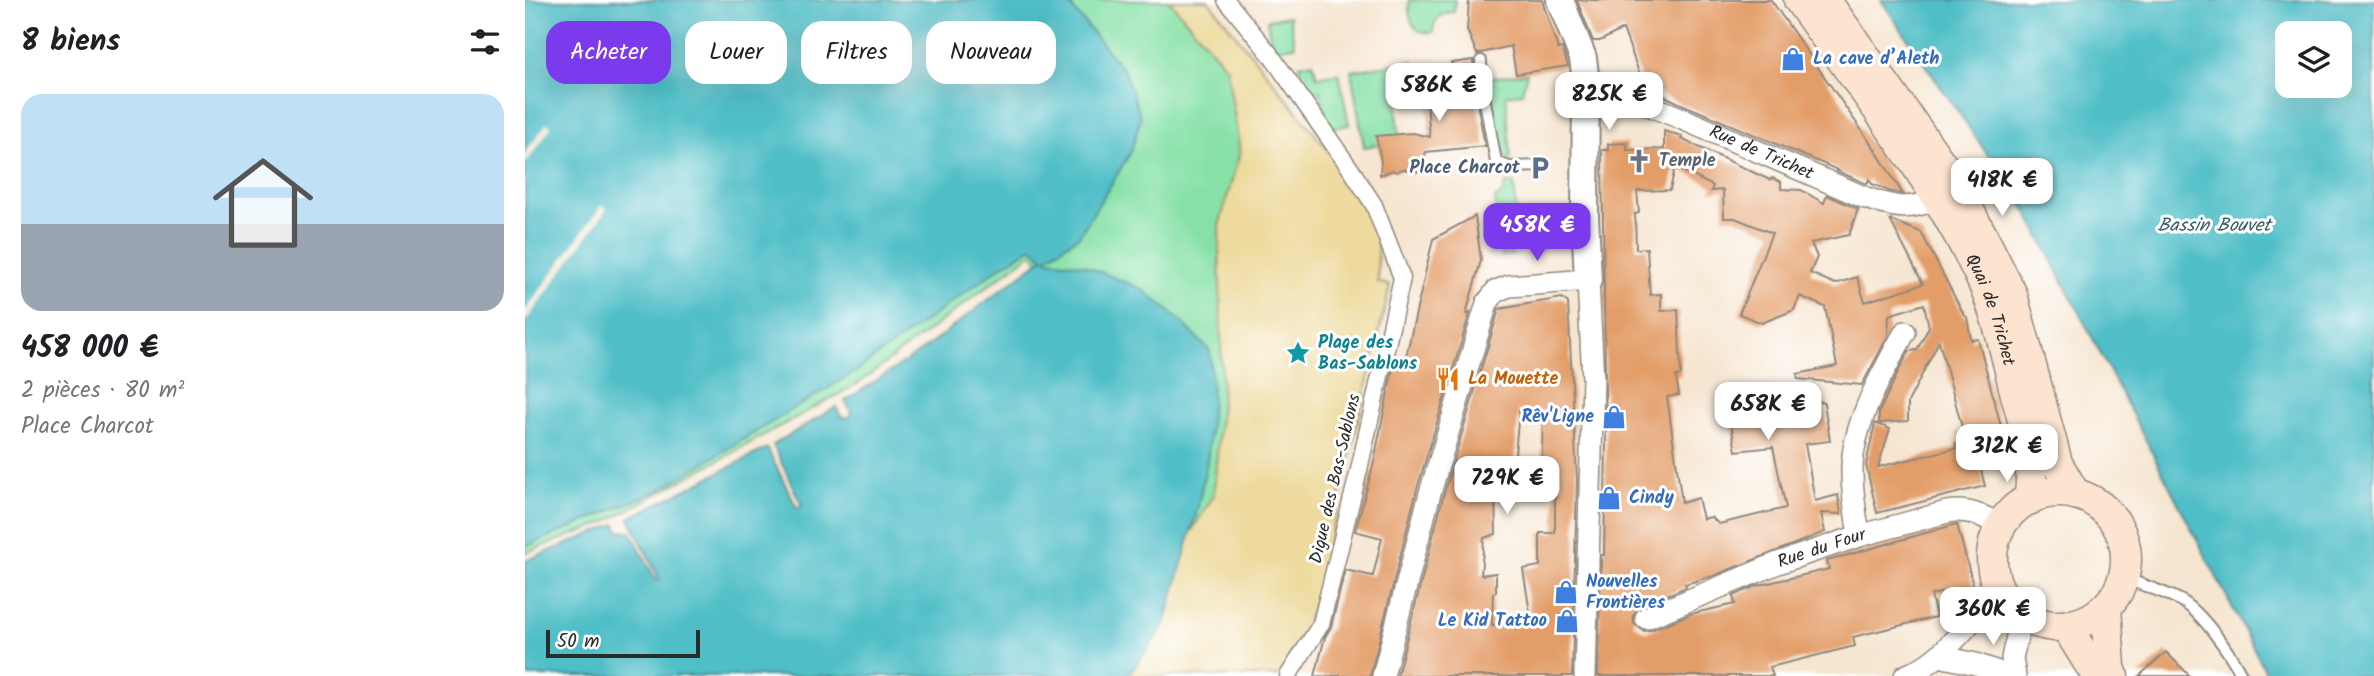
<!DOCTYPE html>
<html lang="fr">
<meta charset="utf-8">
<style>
body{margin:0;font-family:Kalam,sans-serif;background:#f6f6f6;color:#202124;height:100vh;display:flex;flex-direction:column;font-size:26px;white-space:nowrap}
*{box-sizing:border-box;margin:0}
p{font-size:23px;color:#757577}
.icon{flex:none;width:38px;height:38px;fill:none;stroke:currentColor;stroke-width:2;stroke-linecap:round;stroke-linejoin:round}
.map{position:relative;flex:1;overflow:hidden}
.side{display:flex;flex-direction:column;background:#fff;width:525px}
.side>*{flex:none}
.hud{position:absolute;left:21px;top:21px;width:665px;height:63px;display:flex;gap:14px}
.tools{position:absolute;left:1750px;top:21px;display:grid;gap:14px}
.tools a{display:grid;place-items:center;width:77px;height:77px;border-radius:14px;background:#fff;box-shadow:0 7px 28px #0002;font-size:35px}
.scale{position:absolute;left:21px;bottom:18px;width:154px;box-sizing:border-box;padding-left:7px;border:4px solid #2b2b2b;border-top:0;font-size:19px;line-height:24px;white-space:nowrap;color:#2b2b2b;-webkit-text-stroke:5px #fff;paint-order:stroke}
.price{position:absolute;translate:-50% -60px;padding:0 16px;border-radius:14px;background:#fff;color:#222;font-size:23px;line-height:46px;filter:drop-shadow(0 2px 4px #0008)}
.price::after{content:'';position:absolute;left:50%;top:42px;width:21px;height:16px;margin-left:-10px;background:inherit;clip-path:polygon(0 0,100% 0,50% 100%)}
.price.on{background:#7c3aed;color:#fff}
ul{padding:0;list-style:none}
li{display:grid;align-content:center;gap:14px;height:371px;padding:0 21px}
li+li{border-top:2px solid #e0e0e0}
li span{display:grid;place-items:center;height:217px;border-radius:21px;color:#555}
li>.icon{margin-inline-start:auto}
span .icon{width:126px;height:126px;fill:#fffc;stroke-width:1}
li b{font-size:30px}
h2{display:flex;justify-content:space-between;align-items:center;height:84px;padding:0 21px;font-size:30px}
.tag{padding:0 24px;border-radius:21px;background:#fff;box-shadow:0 7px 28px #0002;font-size:24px;line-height:63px}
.tag.on{background:#7c3aed;color:#fff}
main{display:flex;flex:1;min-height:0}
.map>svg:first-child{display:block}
.green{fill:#87e1a7;stroke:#598669;stroke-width:2}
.sand{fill:#eeda9e;stroke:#8c8264;stroke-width:2}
.water{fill:#50bec7;stroke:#3e7479;stroke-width:2;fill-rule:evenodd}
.pier{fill:#f6e6d1}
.building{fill:#e39d67;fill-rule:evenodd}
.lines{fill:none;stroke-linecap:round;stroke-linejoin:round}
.service-casing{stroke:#90887e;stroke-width:14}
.pedestrian-casing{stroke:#90887e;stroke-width:19}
.minor-casing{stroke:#90887e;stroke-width:24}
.tertiary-casing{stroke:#90887e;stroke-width:30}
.secondary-casing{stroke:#90887e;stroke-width:33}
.service{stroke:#fff;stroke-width:10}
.pedestrian{stroke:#fff;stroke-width:16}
.minor{stroke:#fff;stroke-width:21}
.tertiary{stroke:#fff;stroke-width:26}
.secondary{stroke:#fde4d1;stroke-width:30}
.labels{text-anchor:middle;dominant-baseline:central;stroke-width:6;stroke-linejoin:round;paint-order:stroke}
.shop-label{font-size:18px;font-weight:bold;fill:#366cbe;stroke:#fff;text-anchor:start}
.street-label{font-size:18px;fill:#2b2b2b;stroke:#fff}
.worship-label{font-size:18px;font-weight:bold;fill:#5b616d;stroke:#fff;text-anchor:start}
.service-label{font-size:18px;font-weight:bold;fill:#4e5e75;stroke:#fff;text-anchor:end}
.culture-label{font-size:18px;font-weight:bold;fill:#0d838f;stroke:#fff;text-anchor:start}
.food-label{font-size:18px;font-weight:bold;fill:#c56008;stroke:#fff;text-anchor:start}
.water-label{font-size:19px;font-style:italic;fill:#385e62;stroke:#fff}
</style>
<main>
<section class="side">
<h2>8 biens<svg class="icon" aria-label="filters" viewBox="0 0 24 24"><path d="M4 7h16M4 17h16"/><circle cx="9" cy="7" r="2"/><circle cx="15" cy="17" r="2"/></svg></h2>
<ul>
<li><span style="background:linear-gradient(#bfe0f5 60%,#9aa5b1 0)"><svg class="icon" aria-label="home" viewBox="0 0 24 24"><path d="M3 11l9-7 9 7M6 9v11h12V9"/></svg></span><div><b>458 000 €</b><p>2 pièces · 80 m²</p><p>Place Charcot</p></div></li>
</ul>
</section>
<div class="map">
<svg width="1849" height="676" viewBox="0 0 1849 676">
<rect width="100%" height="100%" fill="#fff"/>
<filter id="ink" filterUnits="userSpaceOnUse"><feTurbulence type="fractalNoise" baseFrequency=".0143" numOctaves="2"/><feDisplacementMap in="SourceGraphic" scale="14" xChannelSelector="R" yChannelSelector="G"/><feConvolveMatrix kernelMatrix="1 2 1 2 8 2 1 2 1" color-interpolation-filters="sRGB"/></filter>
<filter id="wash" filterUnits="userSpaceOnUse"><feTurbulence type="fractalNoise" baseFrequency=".00686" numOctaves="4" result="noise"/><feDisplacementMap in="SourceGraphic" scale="28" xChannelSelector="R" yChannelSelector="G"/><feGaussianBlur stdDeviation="1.57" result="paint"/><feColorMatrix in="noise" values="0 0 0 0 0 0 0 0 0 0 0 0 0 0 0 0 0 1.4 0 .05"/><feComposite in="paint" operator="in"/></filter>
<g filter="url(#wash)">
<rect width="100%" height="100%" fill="#f6e6d1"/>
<g class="green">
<path d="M27,0H644L702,68L715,152L694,226L697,388L689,495L620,607L514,262L507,253L334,383L81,522L0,553V445Z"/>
<path d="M884,0H930L929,12C915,13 909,18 908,32C887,36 883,17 884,0Z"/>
<path d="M764,16L770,46L747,49L742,20Z"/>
<path d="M888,61L889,80L870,83L874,136L863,137L853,145L839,147L826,71Z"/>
<path d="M788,62L792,77L814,73L824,125L804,129L795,91L779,94L774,65Z"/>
<path d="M1002,73L997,93L981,95L986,159L981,158L975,148L964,78Z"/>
<path d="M989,183L993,231L984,232L987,255L977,256L970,199L979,192L980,184Z"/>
</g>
<path class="sand" d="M644,0H683L836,192L852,233L853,282L865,286L794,586L782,623L755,676H561L620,607L689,495L697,388L694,226L715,152L702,68Z"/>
<g class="water">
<path d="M0,0H541L599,71L616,117L606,152L554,236L520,259L559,265L617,289L656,321L685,351L687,397L683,456L673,507L640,624L603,676H0V561L91,524L94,531L106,532L131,580H135L104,518L242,448L272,508L277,506L248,445L311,407L316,417L324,418L326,411L320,401L395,352L518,258L507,247L474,268L327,374L132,491L0,547Z"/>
<path d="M1356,0H1849V676H1743L1502,212ZM1762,33H1815V86H1762Z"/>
</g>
<g class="pier">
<path d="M22,123L26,127L0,164V153Z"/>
<path d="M77,205L82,209L0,322V311Z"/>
</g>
<g id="blocks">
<g class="building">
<path d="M944,0H1017L1033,49L1037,48L1043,66L991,74L986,46L952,54L942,30Z"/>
<path d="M1052,0H1246L1351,151L1378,194L1364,191L1347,184L1344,179L1342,184L1312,171L1313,170L1154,103L1119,86L1098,29L1075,41H1068Z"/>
<path d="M948,60L949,86L960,146L901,152L895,172L877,169L871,172L868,170L855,175L856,161L851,136L888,133L905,137L900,80L927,76L926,63Z"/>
<path d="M1139,131L1157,136L1156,139L1245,180L1247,178L1256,182V189L1276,190L1299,203L1302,195L1333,209L1324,235L1286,243L1292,257L1285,273L1310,284L1332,277L1340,302L1398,284L1365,220L1396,232L1439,315L1442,317L1446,340L1453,339L1482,449L1466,453L1456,470L1460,486L1352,513L1341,465L1350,423L1365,429L1353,467L1432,448L1431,444L1436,443L1433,433L1438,431L1414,341L1383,402V421L1354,423V412L1374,370L1384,351L1392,350L1404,327L1399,304L1364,315L1363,336L1337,385L1273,379L1272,374L1312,366L1300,307L1275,296L1269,310L1237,323L1214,314L1247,233L1210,218H1199L1198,190L1186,191L1188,186L1150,167L1145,190L1112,191L1114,213L1110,214L1111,249L1122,248L1125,295L1136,294V311L1153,310L1156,375L1151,376L1154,395L1142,397L1157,503L1173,498L1178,519L1186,517L1194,524L1261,508L1248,447L1211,451L1204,415L1227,410L1229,416L1260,413L1258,396H1261L1260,388L1299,403L1305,441L1280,444L1290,501L1313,495L1316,514L1296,513L1300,532L1188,576L1160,584L1161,587L1116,606L1108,616L1109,624L1119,631L1126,630L1165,614L1210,604L1208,596L1231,586L1304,569L1302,561L1432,524L1448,585L1406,595L1411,617L1328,637L1330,646L1245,667L1248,676H1073L1076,555H1079L1081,444L1077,150H1083V144L1102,143V150L1139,149Z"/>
<path d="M950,216L956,260L941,314L945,313L892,489L845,676H790L800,637L806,627L820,570L848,576L857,538L830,531L848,466L870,357L880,361L908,239Z"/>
<path d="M1037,298L1043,303L1052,479L1047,676H872L918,497L974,309ZM994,411L1018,413L1016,488H1030V533H1015V566L998,569L1006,619L967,625L968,593L971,592V573L956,575L959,538L971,534L970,489L987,487Z"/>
<path d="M1641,652L1665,676H1614Z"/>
</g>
</g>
</g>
<g filter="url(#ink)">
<use href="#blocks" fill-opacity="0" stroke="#90887e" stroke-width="2"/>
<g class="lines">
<g class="service-casing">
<g id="service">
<path d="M956,61L957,85L971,162L984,167L1018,166"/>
<path d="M1599,578C1617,585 1637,591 1655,600C1676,611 1706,654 1717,676"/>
</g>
</g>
<g class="pedestrian-casing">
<path id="pedestrian" d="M701,0L745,54L827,171L849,205L877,278L833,474L796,624L763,676"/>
</g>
<g class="minor-casing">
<g id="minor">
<path id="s1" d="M1061,83L1079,87L1153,117L1341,198C1372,208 1381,211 1413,199"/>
<path d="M1334,536C1331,515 1327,493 1327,472C1326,426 1358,372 1380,332"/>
<path id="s2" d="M1121,618L1253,563L1334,536L1422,512C1441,508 1460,516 1476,526"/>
<path d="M1414,656L1451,664L1484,676"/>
<path d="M858,676L905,493L962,303L971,291L984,286L1063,280L1068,379L1060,676"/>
<path d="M1380,676C1408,665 1425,645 1445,623C1455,611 1465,602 1474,589"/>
<path d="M1490,676L1487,658L1497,615"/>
</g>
</g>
<g class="tertiary-casing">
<path id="tertiary" d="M1035,0L1058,58L1061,83L1060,216L1063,280"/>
</g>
<g class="secondary-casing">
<g id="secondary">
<path id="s3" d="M1274,0C1337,89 1407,176 1454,274C1472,311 1480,351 1490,391C1500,429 1511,460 1504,500"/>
<path d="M1300,0L1429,182L1463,247L1487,295L1532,463L1550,494"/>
<circle cx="1534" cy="559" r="67"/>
<path d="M1581,607L1585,667L1588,676"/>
<path d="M1541,626L1572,676"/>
</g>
</g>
<use href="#service" class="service"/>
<use href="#pedestrian" class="pedestrian"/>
<use href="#minor" class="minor"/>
<use href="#tertiary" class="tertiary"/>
<use href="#secondary" class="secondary"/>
</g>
</g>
<defs>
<g id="shop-bare" transform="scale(1.89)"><path d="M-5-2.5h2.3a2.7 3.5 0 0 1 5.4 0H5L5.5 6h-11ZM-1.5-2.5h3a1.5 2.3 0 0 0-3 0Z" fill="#3f7fe0" stroke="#fff" stroke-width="2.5" paint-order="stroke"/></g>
<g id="church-bare" transform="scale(1.89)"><path d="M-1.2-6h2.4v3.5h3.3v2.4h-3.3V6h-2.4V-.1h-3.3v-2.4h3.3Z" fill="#6b7280" stroke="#fff" stroke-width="2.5" paint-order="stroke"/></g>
<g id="parking-bare" transform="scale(1.89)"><path d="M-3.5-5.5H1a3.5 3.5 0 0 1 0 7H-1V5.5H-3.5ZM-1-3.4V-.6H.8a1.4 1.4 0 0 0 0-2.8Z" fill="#5c6f8a" stroke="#fff" stroke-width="2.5" paint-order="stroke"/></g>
<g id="sight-bare" transform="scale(1.89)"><path d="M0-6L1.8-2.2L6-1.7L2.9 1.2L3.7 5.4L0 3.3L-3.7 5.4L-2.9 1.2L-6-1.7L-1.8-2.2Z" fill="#0f9aa8" stroke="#fff" stroke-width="2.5" paint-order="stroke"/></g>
<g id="restaurant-bare" transform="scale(1.89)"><path d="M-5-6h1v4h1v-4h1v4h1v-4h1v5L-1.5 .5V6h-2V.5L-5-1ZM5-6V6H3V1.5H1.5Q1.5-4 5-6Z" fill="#e8710a" stroke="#fff" stroke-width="2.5" paint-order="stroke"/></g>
</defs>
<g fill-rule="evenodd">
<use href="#shop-bare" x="1268" y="59"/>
<use href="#church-bare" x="1114" y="161"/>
<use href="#parking-bare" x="1015" y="168"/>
<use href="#sight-bare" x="773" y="353"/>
<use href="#restaurant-bare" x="923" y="379"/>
<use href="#shop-bare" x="1089" y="417"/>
<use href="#shop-bare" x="1084" y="498"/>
<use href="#shop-bare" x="1041" y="592"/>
<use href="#shop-bare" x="1042" y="621"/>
</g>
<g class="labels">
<g class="shop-label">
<text x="1288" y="59">La cave d’Aleth</text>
<text x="1069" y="417" text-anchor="end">Rêv'Ligne</text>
<text x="1104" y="498">Cindy</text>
<text x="1061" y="582">Nouvelles<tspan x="1061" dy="21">Frontières</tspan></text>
<text x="1022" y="621" text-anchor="end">Le Kid Tattoo</text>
</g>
<g class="street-label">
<text stroke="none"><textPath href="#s1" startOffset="189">Rue de Trichet</textPath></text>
<text stroke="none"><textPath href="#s3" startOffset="366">Quai de Trichet</textPath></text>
<text transform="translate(811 479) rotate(-77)">Digue des Bas-Sablons</text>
<text stroke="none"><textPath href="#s2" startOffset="189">Rue du Four</textPath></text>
</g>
<g class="worship-label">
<text x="1134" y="161">Temple</text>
</g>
<g class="service-label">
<text x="995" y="168">Place Charcot</text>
</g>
<g class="culture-label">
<text x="793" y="343">Plage des<tspan x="793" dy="21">Bas-Sablons</tspan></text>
</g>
<g class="food-label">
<text x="943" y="379">La Mouette</text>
</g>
<g class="water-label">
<text x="1689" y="226">Bassin Bouvet</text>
</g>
</g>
</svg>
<div class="tools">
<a><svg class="icon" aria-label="layers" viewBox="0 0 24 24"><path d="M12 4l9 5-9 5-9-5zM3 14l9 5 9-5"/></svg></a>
</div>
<div class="scale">50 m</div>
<b class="price" style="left:914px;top:123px">586K €</b>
<b class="price" style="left:1084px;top:132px">825K €</b>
<b class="price" style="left:1477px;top:218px">418K €</b>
<b class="price on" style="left:1012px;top:263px">458K €</b>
<b class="price" style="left:1243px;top:442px">658K €</b>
<b class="price" style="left:1482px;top:484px">312K €</b>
<b class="price" style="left:982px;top:516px">729K €</b>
<b class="price" style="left:1468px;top:647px">360K €</b>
<div class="hud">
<a class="tag on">Acheter</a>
<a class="tag">Louer</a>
<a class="tag">Filtres</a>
<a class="tag">Nouveau</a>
</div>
</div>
</main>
